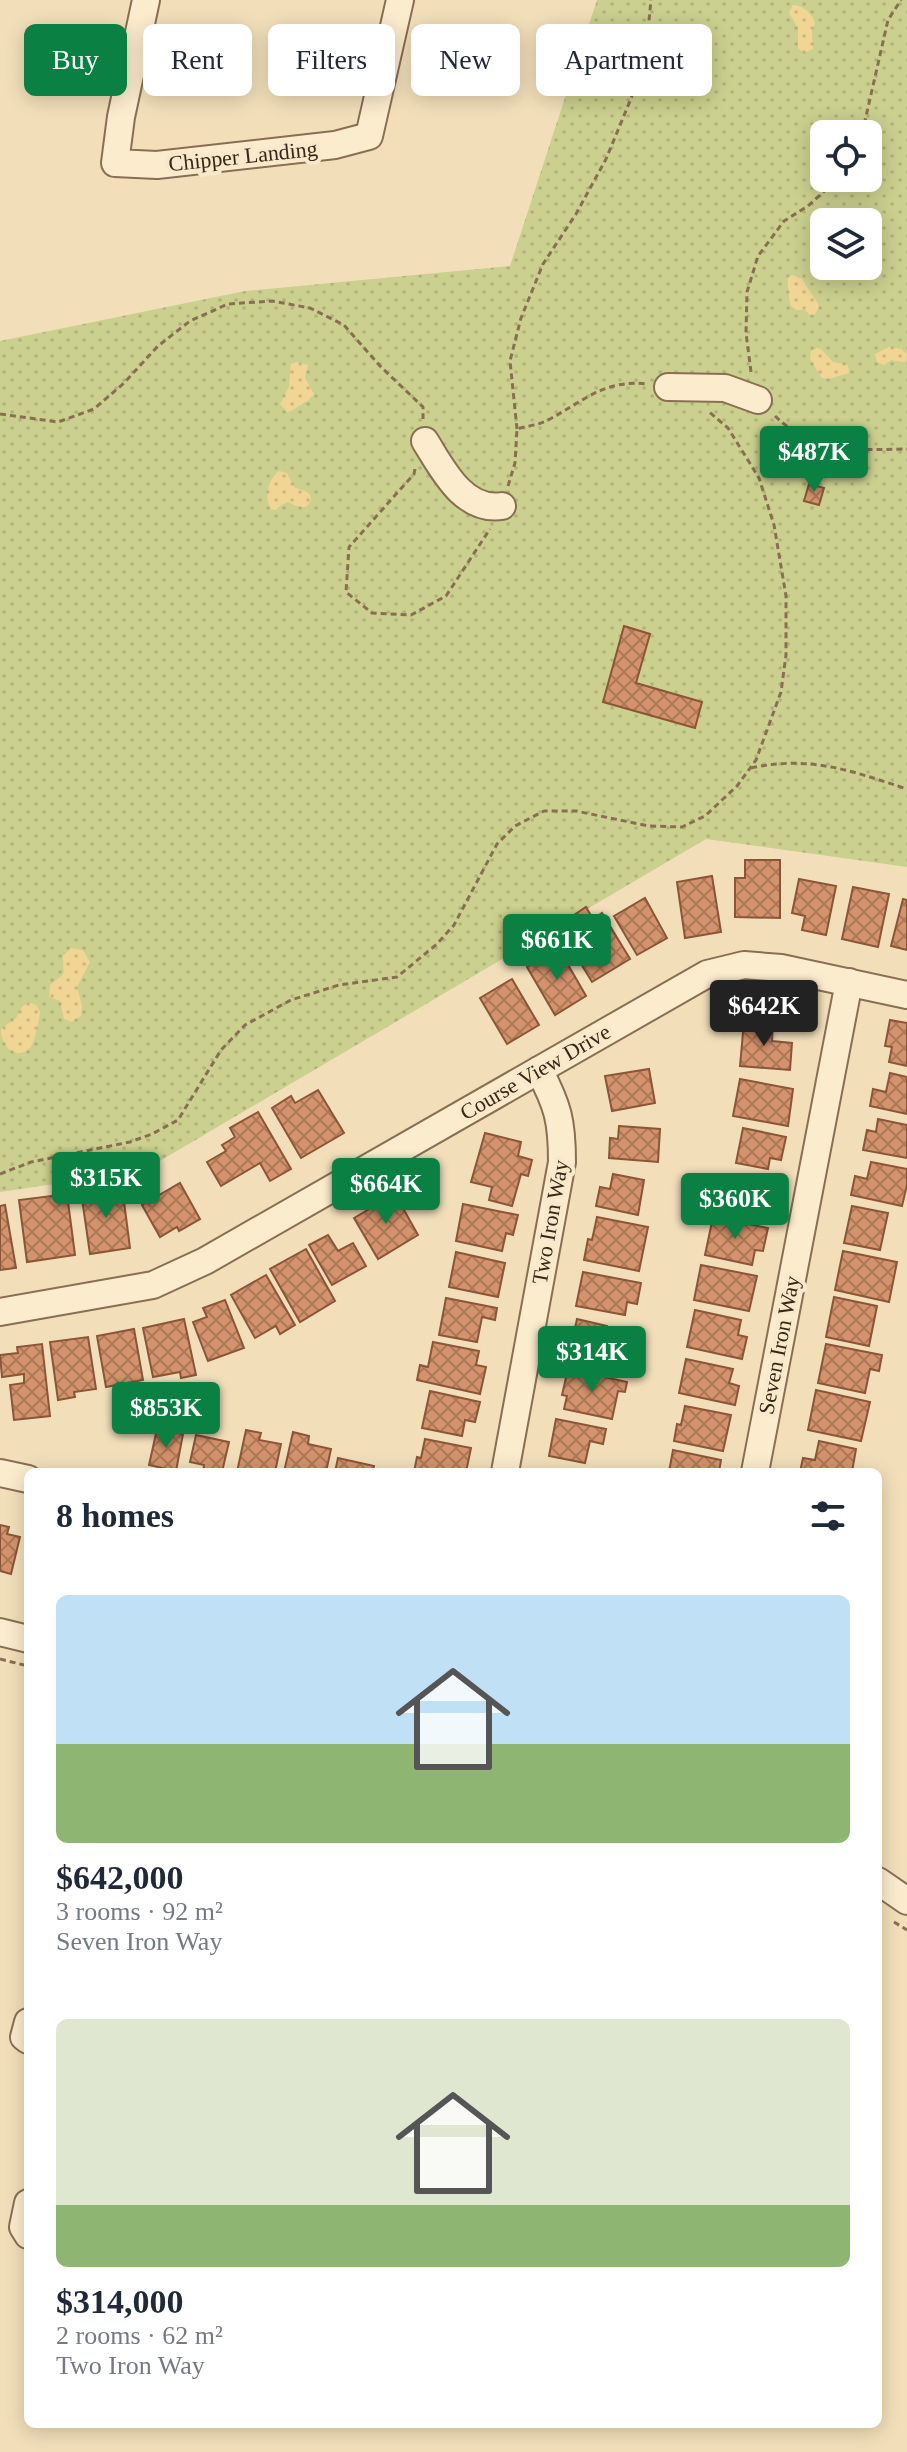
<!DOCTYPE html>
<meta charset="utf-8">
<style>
body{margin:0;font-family:"Times New Roman",serif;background:#f6f6f7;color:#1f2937;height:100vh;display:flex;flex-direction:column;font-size:30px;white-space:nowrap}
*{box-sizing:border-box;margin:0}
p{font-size:26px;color:#747a83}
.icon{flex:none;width:44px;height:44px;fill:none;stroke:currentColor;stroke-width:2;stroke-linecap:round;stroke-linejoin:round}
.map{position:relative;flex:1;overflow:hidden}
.drawer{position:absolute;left:24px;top:1468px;width:858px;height:960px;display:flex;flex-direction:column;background:#fff;border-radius:12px;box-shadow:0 4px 20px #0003}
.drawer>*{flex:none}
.banner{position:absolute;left:24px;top:24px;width:860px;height:72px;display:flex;gap:16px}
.fabs{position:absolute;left:810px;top:120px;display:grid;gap:16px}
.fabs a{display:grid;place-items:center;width:72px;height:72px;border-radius:12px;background:#fff;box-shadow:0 4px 20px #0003;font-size:40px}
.price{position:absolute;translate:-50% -68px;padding:0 18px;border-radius:8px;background:#0b8043;color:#fff;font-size:26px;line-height:52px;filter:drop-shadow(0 2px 4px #0008)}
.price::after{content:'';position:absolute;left:50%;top:48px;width:24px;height:18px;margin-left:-12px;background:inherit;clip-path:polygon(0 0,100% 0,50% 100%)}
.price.current{background:#222;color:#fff}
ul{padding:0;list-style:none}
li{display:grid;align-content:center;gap:16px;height:424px;padding:0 32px}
li span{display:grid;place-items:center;height:248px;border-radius:12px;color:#555}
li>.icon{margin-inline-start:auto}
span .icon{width:144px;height:144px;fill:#fffc;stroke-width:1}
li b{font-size:34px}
h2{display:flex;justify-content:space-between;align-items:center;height:96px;padding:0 32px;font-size:34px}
.chip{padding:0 28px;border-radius:12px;background:#fff;box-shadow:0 4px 20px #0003;font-size:28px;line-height:72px}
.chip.current{background:#0b8043;color:#fff}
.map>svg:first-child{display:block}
.grass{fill:url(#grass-dots);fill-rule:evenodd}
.sand{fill:url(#sand-dots)}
.building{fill:url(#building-cross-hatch);stroke:#8b5537;stroke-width:2}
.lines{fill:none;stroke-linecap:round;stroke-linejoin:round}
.minor-casing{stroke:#8a6e53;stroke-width:30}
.path{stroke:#8a6e53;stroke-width:3;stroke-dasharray:6 4;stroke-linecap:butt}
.minor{stroke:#fcecce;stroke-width:26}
.labels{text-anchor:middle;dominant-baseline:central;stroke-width:8;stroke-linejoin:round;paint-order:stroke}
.street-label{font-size:22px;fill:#372719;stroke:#f8e9ca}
</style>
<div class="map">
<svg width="907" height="2452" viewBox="0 0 907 2452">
<defs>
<pattern id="grass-dots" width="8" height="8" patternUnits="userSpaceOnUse" patternTransform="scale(2)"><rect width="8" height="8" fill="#cbd08e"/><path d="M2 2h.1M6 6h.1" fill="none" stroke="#afb37a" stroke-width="1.8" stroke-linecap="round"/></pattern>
<pattern id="sand-dots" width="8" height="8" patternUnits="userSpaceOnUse" patternTransform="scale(2)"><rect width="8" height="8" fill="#f1d594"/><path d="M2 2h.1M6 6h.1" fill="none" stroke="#cfb77f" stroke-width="1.8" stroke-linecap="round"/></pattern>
<pattern id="building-cross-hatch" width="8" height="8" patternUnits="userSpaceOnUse" patternTransform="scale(2)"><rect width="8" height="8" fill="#d4936c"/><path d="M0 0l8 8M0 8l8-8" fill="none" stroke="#ad7858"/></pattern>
</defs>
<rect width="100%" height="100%" fill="#f2dfba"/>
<path class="grass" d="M597,0H907V867L706,839L143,1171L0,1192V341L245,291L510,266ZM824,134H868V178H824ZM824,222H868V266H824Z"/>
<g class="sand">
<path d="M793,5C802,5 813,14 815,23L812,31L813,49L804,53L798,48V28L789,13Z"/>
<path d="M792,275L802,279L818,304L819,308L814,315H810L805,310H796L791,306C789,301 787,280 788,276Z"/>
<path d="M889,347L901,349L907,354L906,361L903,362L891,360L884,365L877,362L875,354Z"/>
<path d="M817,348L822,350L833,362L848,365L849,373L829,379L822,378L810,359L811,351Z"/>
<path d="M297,362L308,365L305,378L314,394L308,401C299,404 293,412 287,412L280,404L289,387L291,364Z"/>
<path d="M279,471L287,473L294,487C301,491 312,490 311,501L306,507H299L288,502L281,505L276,510L271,509C264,497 268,479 279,471Z"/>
<path d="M71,948L83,950L90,962L77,987L82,1006L81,1016L72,1022L64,1019L60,1001L49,997L50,985C68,970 63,979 63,956Z"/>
<path d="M28,1002L36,1005L40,1012C40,1017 34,1045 30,1048C15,1062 0,1044 1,1029L16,1018L22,1007Z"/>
</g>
<g class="building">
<path d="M809,484L824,488L819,505L804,501Z"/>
<path d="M624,626L650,634L636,683L702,702L695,728L603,702Z"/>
<path d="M745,860H780V918L735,917V878H745Z"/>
<path d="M712,876L721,932L685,938L677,882Z"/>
<path d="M799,879L836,886L826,935L802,930L805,916L792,913Z"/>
<path d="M853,887L889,894L878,947L842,939Z"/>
<path d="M645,898L667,938L637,955L614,916Z"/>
<path d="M903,899L907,900V950L891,946Z"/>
<path d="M586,907L593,919L602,913L630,959L592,982L564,936L577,928L571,917Z"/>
<path d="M559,949L586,996L555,1015L527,967Z"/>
<path d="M512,979L539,1025L507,1044L480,998Z"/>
<path d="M890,1020L907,1023V1066L889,1062L892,1047L885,1046Z"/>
<path d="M744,1021L773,1024L772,1041L792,1043L790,1070L740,1066Z"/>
<path d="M649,1069L655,1103L612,1111L605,1076Z"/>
<path d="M890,1073L907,1077V1114L870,1106L873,1089L886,1092Z"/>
<path d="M740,1079L793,1089L788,1126L733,1116Z"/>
<path d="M318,1090L344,1133L301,1158L272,1108L291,1096L295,1103Z"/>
<path d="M258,1112L291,1169L270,1181L260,1163L221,1186L207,1162L226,1151L222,1145L235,1137L230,1128Z"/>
<path d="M878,1119L907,1125V1158L863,1150L867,1130L876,1132Z"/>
<path d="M619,1126L660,1129L658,1162L609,1158L610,1138L618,1139Z"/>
<path d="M743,1128L786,1137L781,1160L770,1158L768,1169L736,1163Z"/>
<path d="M485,1133L521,1142L518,1156L532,1160L528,1176L521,1174L512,1206L489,1200L492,1187L471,1182Z"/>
<path d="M871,1162L907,1169V1185L902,1206L851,1195L855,1176L867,1179Z"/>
<path d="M613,1174L644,1180L638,1215L596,1206L600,1187L610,1189Z"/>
<path d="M738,1175L777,1183L773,1203L762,1201L758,1217L730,1211Z"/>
<path d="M180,1183L200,1219L179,1231L177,1227L160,1237L142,1205Z"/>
<path d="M122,1186L130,1248L90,1254L81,1192Z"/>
<path d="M67,1194L75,1255L27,1262L19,1200Z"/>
<path d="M395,1194L418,1235L378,1259L354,1218Z"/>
<path d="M463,1204L518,1215L513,1235L506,1233L502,1251L456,1241Z"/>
<path d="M5,1205L16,1268L0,1270V1206Z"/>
<path d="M852,1206L888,1213L880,1250L844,1243Z"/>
<path d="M597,1217L648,1227L639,1271L584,1260L588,1239L592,1240Z"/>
<path d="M713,1217L768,1228L763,1251L755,1250L752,1265L705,1255Z"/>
<path d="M328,1235L338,1251L353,1243L366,1266L332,1285L309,1245Z"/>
<path d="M306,1249L335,1301L300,1322L270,1269Z"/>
<path d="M843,1251L897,1262L889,1302L835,1290Z"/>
<path d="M456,1252L505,1263L498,1297L449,1287Z"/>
<path d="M701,1265L757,1276L749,1311L694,1300Z"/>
<path d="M583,1272L641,1283L637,1304L627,1302L625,1315L576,1306Z"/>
<path d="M266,1275L295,1325L280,1334L276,1326L255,1338L231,1295Z"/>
<path d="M834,1297L877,1306L869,1346L826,1337Z"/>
<path d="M446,1298L497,1308L495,1320L482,1317L477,1342L439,1335Z"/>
<path d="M225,1300L244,1348L208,1361L193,1322L207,1317L203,1308Z"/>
<path d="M695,1310L741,1320L738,1335L747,1337L742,1359L687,1347Z"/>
<path d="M184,1319L196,1375L181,1378L180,1372L153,1377L143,1328Z"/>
<path d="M577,1319L607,1326L598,1367L568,1360Z"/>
<path d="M134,1329L143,1380L106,1387L97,1336Z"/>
<path d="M88,1337L96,1389L74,1392L75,1397L58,1400L50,1342Z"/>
<path d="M433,1342L479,1351L476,1365L486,1367L480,1394L417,1380L420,1365L428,1367Z"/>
<path d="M42,1344L50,1416L14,1420L10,1385L24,1383V1374L2,1377L0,1355L18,1353L17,1347Z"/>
<path d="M826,1344L882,1355L879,1371L870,1369L865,1393L818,1383Z"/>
<path d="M686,1359L733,1369L729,1383L739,1386L735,1405L679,1393Z"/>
<path d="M568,1369L627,1382L625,1392L618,1391L612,1419L564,1409L567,1396L562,1395Z"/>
<path d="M816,1390L870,1402L861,1441L808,1430Z"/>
<path d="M430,1391L480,1402L475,1422L465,1420L462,1436L422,1428Z"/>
<path d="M685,1406L731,1415L723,1451L674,1441L677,1424L681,1425Z"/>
<path d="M556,1419L606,1429L603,1444L590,1441L585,1463L549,1456Z"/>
<path d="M157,1429L183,1434L176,1471L149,1465Z"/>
<path d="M246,1430L261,1433L259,1440L281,1444L275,1472H237Z"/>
<path d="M293,1432L309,1436L308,1444L331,1449L326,1472H284Z"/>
<path d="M196,1435L229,1442L222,1472H203L204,1465L190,1462Z"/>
<path d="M425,1439L471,1448L466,1472H414L417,1457L421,1458Z"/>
<path d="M819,1441L856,1449L852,1472H800L803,1458L815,1460Z"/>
<path d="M673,1450L721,1460L719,1472H669Z"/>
<path d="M338,1458L374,1466L373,1472H335Z"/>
<path d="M0,1525L9,1527L7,1534L20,1537L11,1574L0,1571Z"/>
</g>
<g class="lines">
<g class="minor-casing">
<g id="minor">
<path d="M146,0L121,117L115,163L157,165L335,145L369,136L400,0"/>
<path d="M668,387L725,388L758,400"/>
<path d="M425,441C442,468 463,512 502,506"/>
<path d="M0,1312L153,1285L205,1261L707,974L744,965L781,968L907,995"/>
<path d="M505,1472L562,1162C562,1121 558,1106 539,1070"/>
<path d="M755,1472L849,982"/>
<path d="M0,1473L28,1479"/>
<path d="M0,1632L28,1639"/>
<path d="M878,1881L907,1901"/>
<path d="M28,2022L24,2037L28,2040"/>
<path d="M28,2203L23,2227L28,2235"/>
</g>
</g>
<g class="path">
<path d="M862,134L888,20L901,0"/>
<path d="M751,372L746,333L747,292L758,256L784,221L808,206L839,178"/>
<path d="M0,414L58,422L94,409L124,383L158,346L190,321L228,304L272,301L310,308L344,325L380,366L423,407V419"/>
<path d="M775,416C813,453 858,450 907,449"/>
<path d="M517,429L510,361L521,318L543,264L576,214L606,159L630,101L645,61L651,0"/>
<path d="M415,469L414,474L349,547L346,592L372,613L411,615L446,596L490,529"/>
<path d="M508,486L515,463L517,429C527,426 539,425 548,420C584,401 604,379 648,384"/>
<path d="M751,768C810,755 852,771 907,789"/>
<path d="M0,1174L31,1162L130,1142L152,1134L178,1120L221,1050L245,1025L291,1000L339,985L397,977L437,944L454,925L497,844L515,826L544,811H576L649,826L682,827L705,816L737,786L756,760L781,692L786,655V596L774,525L759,478L728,428L708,411"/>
<path d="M0,1659L28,1666"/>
<path d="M894,1922L907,1930"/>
</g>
<use href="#minor" class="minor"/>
</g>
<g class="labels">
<g class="street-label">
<text transform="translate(243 156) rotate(-6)">Chipper Landing</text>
<text transform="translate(535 1072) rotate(-30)">Course View Drive</text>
<text transform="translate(550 1222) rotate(-80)">Two Iron Way</text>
<text transform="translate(779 1345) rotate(-79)">Seven Iron Way</text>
</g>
</g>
</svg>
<div class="fabs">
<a><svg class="icon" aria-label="locate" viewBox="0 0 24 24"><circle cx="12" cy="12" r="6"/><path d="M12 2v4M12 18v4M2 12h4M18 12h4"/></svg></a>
<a><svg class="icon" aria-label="layers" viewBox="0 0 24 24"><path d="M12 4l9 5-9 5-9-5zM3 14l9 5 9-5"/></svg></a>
</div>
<b class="price" style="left:814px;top:494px">$487K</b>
<b class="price" style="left:557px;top:982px">$661K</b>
<b class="price current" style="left:764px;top:1048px">$642K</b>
<b class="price" style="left:106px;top:1220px">$315K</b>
<b class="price" style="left:386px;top:1226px">$664K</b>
<b class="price" style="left:735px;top:1241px">$360K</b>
<b class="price" style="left:592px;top:1394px">$314K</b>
<b class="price" style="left:166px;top:1450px">$853K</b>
<div class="banner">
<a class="chip current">Buy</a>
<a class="chip">Rent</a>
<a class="chip">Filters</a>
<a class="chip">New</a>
<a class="chip">Apartment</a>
</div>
<section class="drawer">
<h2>8 homes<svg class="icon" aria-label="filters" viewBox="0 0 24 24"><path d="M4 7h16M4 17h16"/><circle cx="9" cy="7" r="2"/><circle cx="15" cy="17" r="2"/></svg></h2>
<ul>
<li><span style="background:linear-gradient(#bfe0f5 60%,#8fb573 0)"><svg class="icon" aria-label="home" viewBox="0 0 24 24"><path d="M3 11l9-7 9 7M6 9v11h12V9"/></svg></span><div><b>$642,000</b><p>3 rooms · 92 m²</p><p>Seven Iron Way</p></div></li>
<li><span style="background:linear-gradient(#dfe7d0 75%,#8fb573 0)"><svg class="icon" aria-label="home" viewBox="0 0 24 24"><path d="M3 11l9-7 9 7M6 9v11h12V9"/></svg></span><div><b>$314,000</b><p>2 rooms · 62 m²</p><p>Two Iron Way</p></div></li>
</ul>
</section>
</div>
